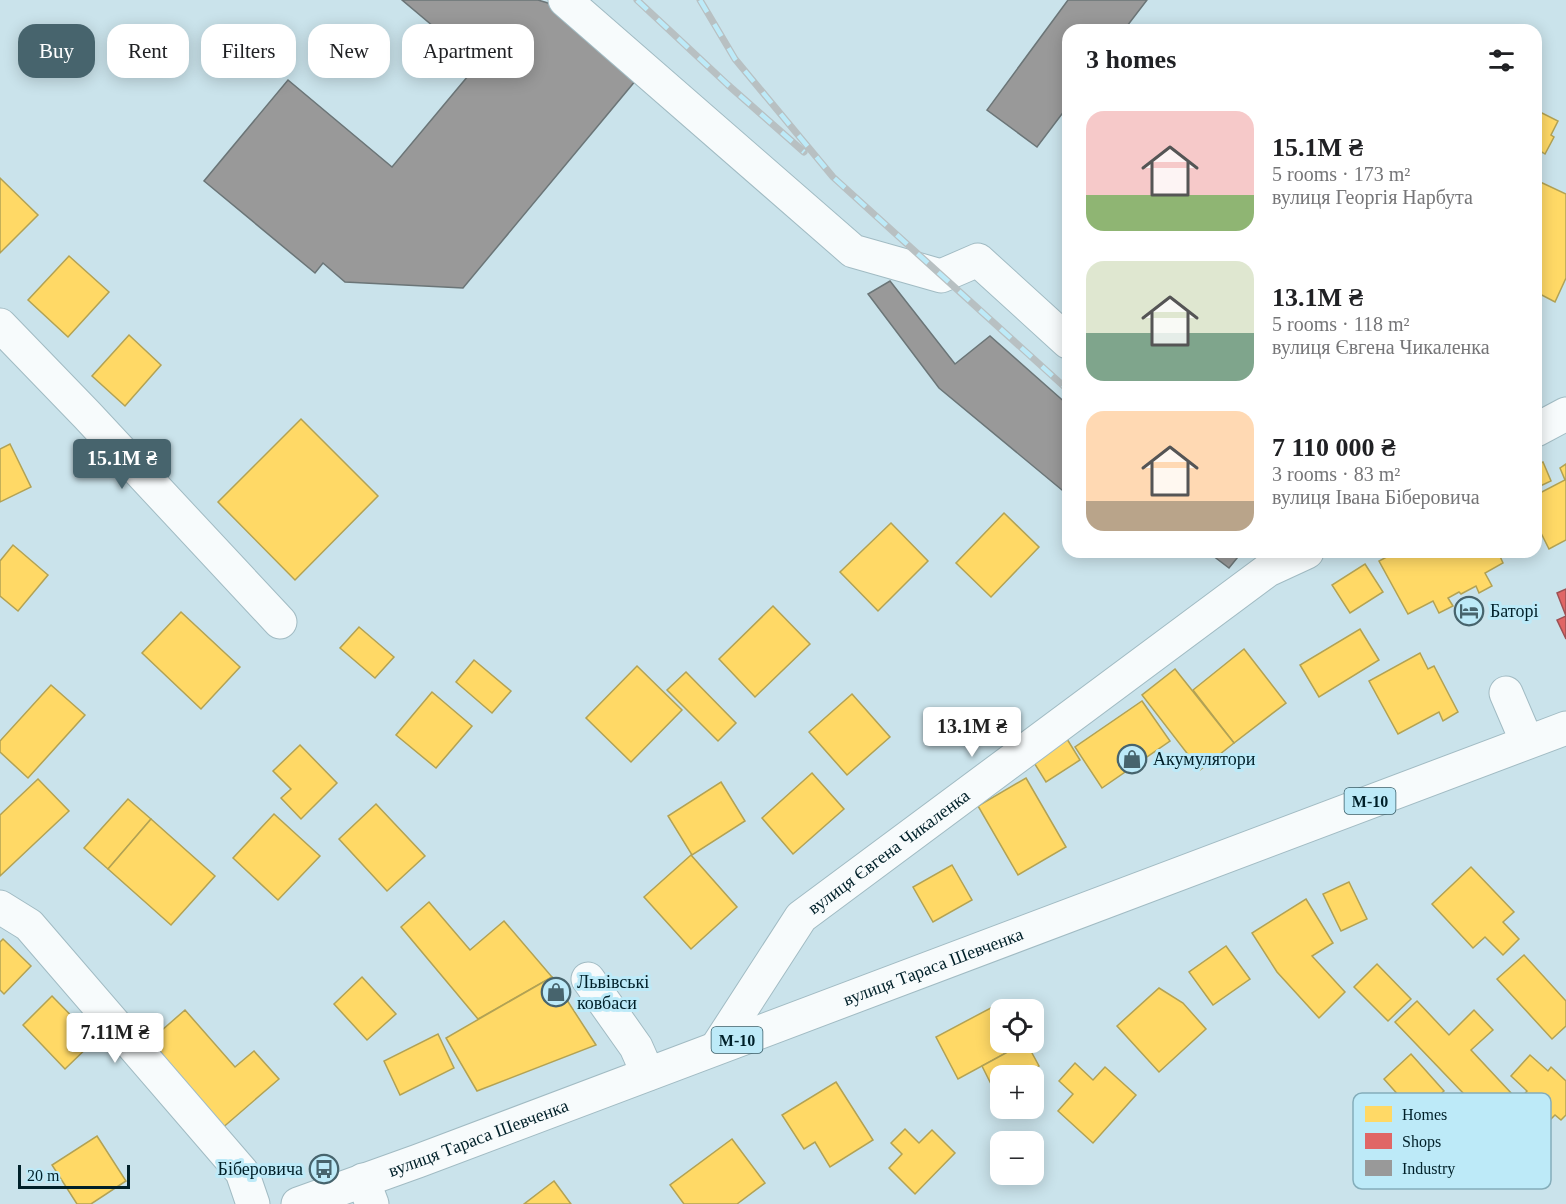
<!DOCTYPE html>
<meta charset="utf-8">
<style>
body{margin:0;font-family:"Times New Roman",serif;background:#f2f2f2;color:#202124;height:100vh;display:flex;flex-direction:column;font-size:22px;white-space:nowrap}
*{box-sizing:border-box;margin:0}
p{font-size:20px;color:#757577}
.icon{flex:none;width:33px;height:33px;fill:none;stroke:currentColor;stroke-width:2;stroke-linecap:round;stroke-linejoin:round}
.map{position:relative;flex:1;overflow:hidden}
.sheet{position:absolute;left:1062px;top:24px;width:480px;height:534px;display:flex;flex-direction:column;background:#fff;border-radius:18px;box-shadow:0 3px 15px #0003}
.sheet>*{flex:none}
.guide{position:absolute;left:18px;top:24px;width:570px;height:54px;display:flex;gap:12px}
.fabs{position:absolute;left:990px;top:999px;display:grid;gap:12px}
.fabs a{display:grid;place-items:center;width:54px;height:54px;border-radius:12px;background:#fff;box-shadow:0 3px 15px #0003;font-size:30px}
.scale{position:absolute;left:18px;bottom:15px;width:112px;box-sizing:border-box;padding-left:6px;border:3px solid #002029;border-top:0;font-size:16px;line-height:21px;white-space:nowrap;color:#002029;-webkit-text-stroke:4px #bdeaf8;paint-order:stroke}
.price{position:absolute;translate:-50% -51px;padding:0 14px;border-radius:6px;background:#fff;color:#222;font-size:20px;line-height:39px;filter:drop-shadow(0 2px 3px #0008)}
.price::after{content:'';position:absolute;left:50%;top:36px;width:18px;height:14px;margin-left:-9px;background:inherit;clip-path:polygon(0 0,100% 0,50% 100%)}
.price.selected{background:#47646d;color:#fff}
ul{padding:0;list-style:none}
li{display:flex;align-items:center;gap:18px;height:150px;padding:0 24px}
li span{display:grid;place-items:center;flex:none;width:168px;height:120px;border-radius:18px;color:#555}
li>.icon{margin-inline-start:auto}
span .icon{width:72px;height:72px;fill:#fffc;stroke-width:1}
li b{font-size:26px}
h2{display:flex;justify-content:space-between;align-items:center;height:72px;padding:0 24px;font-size:26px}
.tag{padding:0 21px;border-radius:18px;background:#fff;box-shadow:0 3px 15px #0003;font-size:21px;line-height:54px}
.tag.selected{background:#47646d;color:#fff}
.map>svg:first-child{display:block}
.homes{fill:#ffd966;stroke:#b2a254;stroke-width:1.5}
.shops{fill:#e06666;stroke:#9d5154;stroke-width:1.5}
.industry{fill:#999;stroke:#6b7577;stroke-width:1.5}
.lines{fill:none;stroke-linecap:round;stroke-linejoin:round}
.minor-casing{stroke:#a1bbc3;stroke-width:35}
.major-casing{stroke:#a1bbc3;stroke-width:35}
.minor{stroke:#f7fbfc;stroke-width:33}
.major{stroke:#f7fbfc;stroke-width:33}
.rail-casing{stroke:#b8c0c2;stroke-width:7}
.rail{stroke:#bdeaf8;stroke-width:4.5;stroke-dasharray:14;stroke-linecap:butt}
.labels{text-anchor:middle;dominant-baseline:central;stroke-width:6;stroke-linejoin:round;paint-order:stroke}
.shield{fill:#bdeaf8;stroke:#395d67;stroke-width:1.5}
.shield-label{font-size:16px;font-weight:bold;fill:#002029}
.poi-label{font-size:18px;fill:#002029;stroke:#bdeaf8;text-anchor:start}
.street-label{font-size:18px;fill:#002029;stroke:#bdeaf8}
.key{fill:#bdeaf8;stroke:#84adba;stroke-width:1.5}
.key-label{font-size:16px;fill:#002029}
</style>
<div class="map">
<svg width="1566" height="1204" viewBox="0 0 1566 1204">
<rect width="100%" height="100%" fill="#cae3eb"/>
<g class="homes">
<path d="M1536,110L1558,121L1551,135L1554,137L1545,154L1542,152L1536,166L1539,167L1536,172Z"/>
<path d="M0,178L38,215L0,253Z"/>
<path d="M1536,180L1566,194V278L1555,302L1536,292Z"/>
<path d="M69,256L109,292L68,337L28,300Z"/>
<path d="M129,335L161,365L125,406L92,376Z"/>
<path d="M301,419L378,496L295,580L218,502Z"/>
<path d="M10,444L31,487L0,502V449Z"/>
<path d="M1543,462L1551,481L1536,488V465Z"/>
<path d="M1566,464V540L1549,549L1536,523V495L1565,480L1560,468Z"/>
<path d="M1004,513L1039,547L991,597L956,563Z"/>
<path d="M891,523L928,561L878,611L840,572Z"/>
<path d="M13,545L48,575L18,611L0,596V561Z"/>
<path d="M1396,552H1498L1503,563L1485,573L1492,586L1479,593L1476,586L1461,594L1459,592L1448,598L1453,606L1439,613L1433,601L1408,614L1379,561Z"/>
<path d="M1365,564L1383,592L1350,613L1332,585Z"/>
<path d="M773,606L810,644L755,697L719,659Z"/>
<path d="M181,612L240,667L201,709L142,653Z"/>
<path d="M359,627L394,657L375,678L340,648Z"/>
<path d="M1360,629L1379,660L1319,697L1300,665Z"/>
<path d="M1244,649L1286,703L1234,743L1193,690Z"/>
<path d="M1420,653L1428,669L1434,666L1458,712L1443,721L1439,712L1398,734L1369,681Z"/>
<path d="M474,660L511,691L492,713L456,682Z"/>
<path d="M637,666L682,710L631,762L586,718Z"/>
<path d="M1175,669L1234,743L1200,770L1142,695Z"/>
<path d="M686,672L736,723L718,741L667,690Z"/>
<path d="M51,685L85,715L28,778L0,752V741Z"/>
<path d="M432,692L472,726L436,768L396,735Z"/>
<path d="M852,694L890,737L847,775L809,732Z"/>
<path d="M1142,701L1170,741L1102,788L1075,747Z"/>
<path d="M1067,739L1080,760L1046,782L1033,761Z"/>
<path d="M300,745L337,783L301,819L281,798L291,789L273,771Z"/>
<path d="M812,773L844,809L793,854L762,818Z"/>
<path d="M1026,778L1066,847L1018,875L978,806Z"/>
<path d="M38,779L69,811L0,876V815Z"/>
<path d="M721,782L745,821L692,855L668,816Z"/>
<path d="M128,799L151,819L108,869L84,848Z"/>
<path d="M376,804L425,856L387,891L339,839Z"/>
<path d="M274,814L320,856L278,900L233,858Z"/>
<path d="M151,819L215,876L171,925L108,869Z"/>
<path d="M691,855L737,907L691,949L644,897Z"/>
<path d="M952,865L972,900L933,922L913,887Z"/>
<path d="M1471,867L1514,912L1503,922L1519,939L1503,955L1485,937L1473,948L1432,904Z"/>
<path d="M1349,882L1367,919L1341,931L1323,894Z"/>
<path d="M1306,899L1333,943L1312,956L1345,992L1319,1018L1277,972L1252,933Z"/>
<path d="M429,902L470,950L504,921L552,977L478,1019L401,927Z"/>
<path d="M3,939L31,966L4,994L0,990V942Z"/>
<path d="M1226,946L1250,979L1213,1005L1189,972Z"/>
<path d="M1524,955L1566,1001V1026L1552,1039L1497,979Z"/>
<path d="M1377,964L1411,999L1388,1021L1354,987Z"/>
<path d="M362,977L396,1014L367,1040L334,1004Z"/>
<path d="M552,977L596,1045L477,1091L446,1038Z"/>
<path d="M1159,988L1183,1003L1206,1029L1159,1072L1117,1026Z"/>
<path d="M52,996L95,1040L65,1069L23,1025Z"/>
<path d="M1004,1001L1009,1010H1000V1042H1026L958,1079L936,1037Z"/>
<path d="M1417,1001L1449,1035L1474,1010L1493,1030L1471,1050L1512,1094L1487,1118L1395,1022Z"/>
<path d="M185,1010L235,1067L254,1051L279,1079L220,1130L146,1044Z"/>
<path d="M438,1034L454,1068L400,1095L384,1061Z"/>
<path d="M1026,1042L1039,1066L1021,1076H1000V1086L994,1090L982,1066Z"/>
<path d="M1411,1054L1444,1091L1417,1116L1384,1079Z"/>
<path d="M1530,1055L1548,1071L1551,1067L1566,1081V1115L1561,1120L1555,1115L1543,1127L1517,1103L1527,1091L1511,1076Z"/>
<path d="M1075,1063L1093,1080L1105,1067L1136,1095L1093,1143L1058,1111L1073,1094L1059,1081Z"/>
<path d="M836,1082L873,1140L830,1167L815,1142L804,1149L782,1115Z"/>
<path d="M905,1129L919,1143L932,1130L955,1153L915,1194L889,1168L902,1154L891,1143Z"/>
<path d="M97,1136L126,1181L91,1204H77L52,1165Z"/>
<path d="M732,1139L765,1183L737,1204H684L670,1185Z"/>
<path d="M554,1181L571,1204H524Z"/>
</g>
<g class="shops">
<path d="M1566,589V616L1557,593Z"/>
<path d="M1566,616V639L1557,620Z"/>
</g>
<g class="industry">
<path d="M402,0H538L558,6L641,74L463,288L345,282L323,263L315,273L204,181L288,80L392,167L478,64Z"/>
<path d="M1068,0H1147L1124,30H1068V106L1037,147L987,110Z"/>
<path d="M890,281L955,364L990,336L1068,405V495L939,388L868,294Z"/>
<path d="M1208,552H1242L1229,568Z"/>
</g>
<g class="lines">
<g class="minor-casing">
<g id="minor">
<path d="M565,0L853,251L941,276L978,260L1068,342"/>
<path d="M0,325L87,415L280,622"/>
<path d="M1536,430L1566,414"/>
<path d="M1506,693L1527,742"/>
<path d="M0,907L29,925L242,1172L253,1204"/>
<path d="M588,979L636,1047L648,1074"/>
<path id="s1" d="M717,1047L801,917L1268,570L1307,552"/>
<path d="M363,1180L372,1204"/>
</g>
</g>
<g class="major-casing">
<g id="major">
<path id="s2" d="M298,1204L418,1161L1566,728"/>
</g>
</g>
<use href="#minor" class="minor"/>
<use href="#major" class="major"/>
<g class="rail-casing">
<g id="rail">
<path d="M637,0L728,85L804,152"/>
<path d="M700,0L735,59L833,177L1068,390"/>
</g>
</g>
<use href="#rail" class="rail"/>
</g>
<defs>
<g id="hotel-ring" transform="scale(1.5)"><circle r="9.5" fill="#bdeaf8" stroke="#47646d" stroke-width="1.5"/><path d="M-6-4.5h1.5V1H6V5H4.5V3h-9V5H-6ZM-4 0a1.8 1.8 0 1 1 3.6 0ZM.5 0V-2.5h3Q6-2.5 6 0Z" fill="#47646d"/></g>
<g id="shop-ring" transform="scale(1.5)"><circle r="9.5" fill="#bdeaf8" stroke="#47646d" stroke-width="1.5"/><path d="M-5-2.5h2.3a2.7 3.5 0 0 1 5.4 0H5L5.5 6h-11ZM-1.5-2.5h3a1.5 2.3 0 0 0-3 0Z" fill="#47646d"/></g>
<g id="bus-ring" transform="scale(1.5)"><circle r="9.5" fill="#bdeaf8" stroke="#47646d" stroke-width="1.5"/><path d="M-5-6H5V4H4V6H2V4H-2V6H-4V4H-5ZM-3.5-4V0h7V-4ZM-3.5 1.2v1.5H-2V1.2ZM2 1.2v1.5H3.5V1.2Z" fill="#47646d"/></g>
</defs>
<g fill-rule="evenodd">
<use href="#hotel-ring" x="1469" y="611"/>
<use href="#shop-ring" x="1132" y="759"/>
<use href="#shop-ring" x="556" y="992"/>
<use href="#bus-ring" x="324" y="1169"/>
</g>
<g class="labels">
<g class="shield">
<rect x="1344.5" y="788" width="51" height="26" rx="4.5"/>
<rect x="711.5" y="1027" width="51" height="26" rx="4.5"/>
</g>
<g class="shield-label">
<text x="1370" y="801">М-10</text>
<text x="737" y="1040">М-10</text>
</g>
<g class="poi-label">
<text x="1490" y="611">Баторі</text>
<text x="1153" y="759">Акумулятори</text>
<text x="577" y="982">Львівські<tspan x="577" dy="21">ковбаси</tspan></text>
<text x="303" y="1169" text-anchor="end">Біберовича</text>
</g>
<g class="street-label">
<text stroke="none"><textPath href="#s1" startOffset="264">вулиця Євгена Чикаленка</textPath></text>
<text stroke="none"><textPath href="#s2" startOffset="678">вулиця Тараса Шевченка</textPath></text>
<text stroke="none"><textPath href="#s2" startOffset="192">вулиця Тараса Шевченка</textPath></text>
</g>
</g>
<rect x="1353" y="1093" width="198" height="96" rx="9" class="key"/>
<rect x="1365" y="1106" width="27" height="16" fill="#ffd966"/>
<rect x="1365" y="1133" width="27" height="16" fill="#e06666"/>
<rect x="1365" y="1160" width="27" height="16" fill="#999"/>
<g class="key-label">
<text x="1402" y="1120">Homes</text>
<text x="1402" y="1147">Shops</text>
<text x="1402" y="1174">Industry</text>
</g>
</svg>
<div class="fabs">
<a><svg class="icon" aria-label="locate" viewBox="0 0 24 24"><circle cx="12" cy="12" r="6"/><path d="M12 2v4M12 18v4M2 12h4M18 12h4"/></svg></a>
<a>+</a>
<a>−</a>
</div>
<div class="scale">20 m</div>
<b class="price selected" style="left:122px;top:490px">15.1M ₴</b>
<b class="price" style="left:972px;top:758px">13.1M ₴</b>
<b class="price" style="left:115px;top:1064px">7.11M ₴</b>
<div class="guide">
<a class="tag selected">Buy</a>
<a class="tag">Rent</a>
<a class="tag">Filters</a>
<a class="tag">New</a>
<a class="tag">Apartment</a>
</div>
<section class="sheet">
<h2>3 homes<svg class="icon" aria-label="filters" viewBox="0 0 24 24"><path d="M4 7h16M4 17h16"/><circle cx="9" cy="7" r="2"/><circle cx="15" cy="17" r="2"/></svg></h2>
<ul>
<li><span style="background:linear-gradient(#f6c9c9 70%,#8fb573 0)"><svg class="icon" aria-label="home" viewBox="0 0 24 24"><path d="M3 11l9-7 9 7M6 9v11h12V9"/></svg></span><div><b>15.1M ₴</b><p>5 rooms · 173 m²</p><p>вулиця Георгія Нарбута</p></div></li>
<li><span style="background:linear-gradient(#dfe7d0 60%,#7fa58c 0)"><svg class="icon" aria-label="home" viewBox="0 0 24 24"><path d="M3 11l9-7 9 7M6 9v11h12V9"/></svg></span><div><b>13.1M ₴</b><p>5 rooms · 118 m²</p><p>вулиця Євгена Чикаленка</p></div></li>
<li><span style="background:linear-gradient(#ffd9b3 75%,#b9a48a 0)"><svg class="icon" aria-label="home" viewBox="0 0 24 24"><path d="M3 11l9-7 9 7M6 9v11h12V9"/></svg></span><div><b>7 110 000 ₴</b><p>3 rooms · 83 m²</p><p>вулиця Івана Біберовича</p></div></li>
</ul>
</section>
</div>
